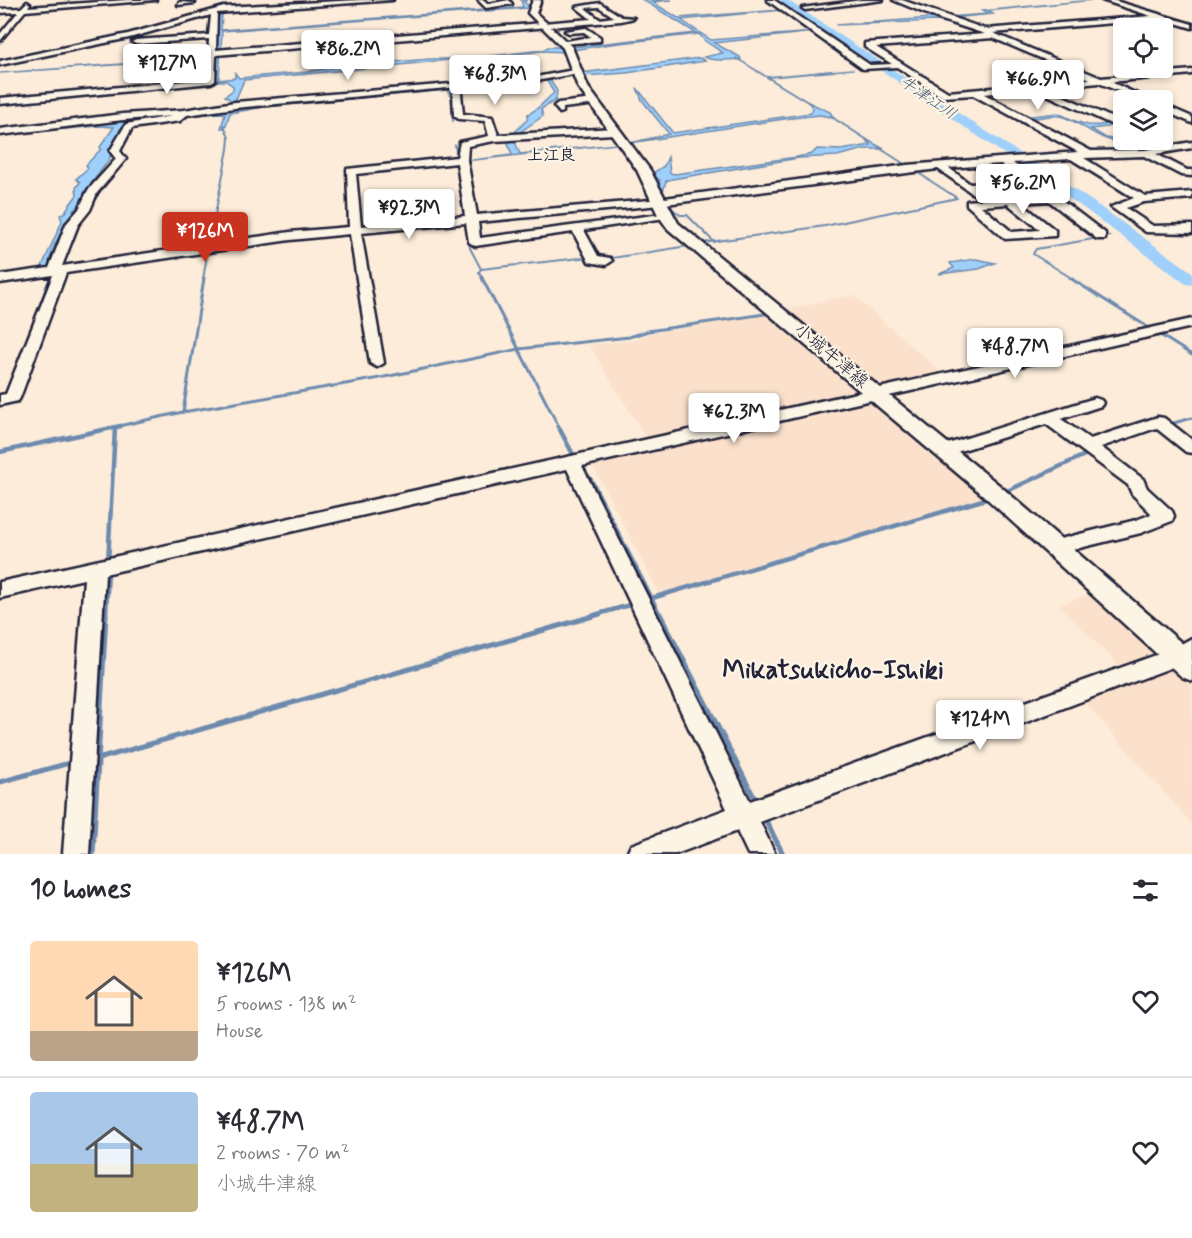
<!DOCTYPE html>
<meta charset="utf-8">
<style>
body{margin:0;font-family:Mynerve,"Klee One",sans-serif;background:#f7f7f7;color:#2b2b33;height:100vh;display:flex;flex-direction:column;font-size:22px;white-space:nowrap}
*{box-sizing:border-box;margin:0}
p{font-size:20px;color:#7c7c81}
.icon{flex:none;width:33px;height:33px;fill:none;stroke:currentColor;stroke-width:2;stroke-linecap:round;stroke-linejoin:round}
.map{position:relative;height:854px;overflow:hidden}
.sheet{display:flex;flex-direction:column;background:#fff;flex:1}
.sheet>*{flex:none}
.fabs{position:absolute;left:1113px;top:18px;display:grid;gap:12px}
.fabs a{display:grid;place-items:center;width:60px;height:60px;border-radius:6px;background:#fff;box-shadow:0 3px 9px #0003;font-size:30px}
.price{position:absolute;translate:-50% -51px;padding:0 14px;border-radius:6px;background:#fff;color:#222;font-size:20px;line-height:39px;filter:drop-shadow(0 2px 3px #0008)}
.price::after{content:'';position:absolute;left:50%;top:36px;width:18px;height:14px;margin-left:-9px;background:inherit;clip-path:polygon(0 0,100% 0,50% 100%)}
.price.active{background:#c8321e;color:#fff}
ul{padding:0;list-style:none}
li{display:flex;align-items:center;gap:18px;height:150px;padding:0 30px}
li+li{border-top:2px solid #e1e1e2}
li span{display:grid;place-items:center;flex:none;width:168px;height:120px;border-radius:6px;color:#555}
li>.icon{margin-inline-start:auto}
span .icon{width:72px;height:72px;fill:#fffc;stroke-width:1}
li b{font-size:26px}
h2{display:flex;justify-content:space-between;align-items:center;height:72px;padding:0 30px;font-size:26px}
.map>svg:first-child{display:block}
.built{fill:#fbe1cb}
.water{fill:#9fd0fb;stroke:#6d8aae;stroke-width:1.5}
.lines{fill:none;stroke-linecap:round;stroke-linejoin:round}
.stream-far4{stroke:#6d8aae;stroke-width:1.5}
.stream-far3{stroke:#6d8aae;stroke-width:2}
.stream-far2{stroke:#6d8aae;stroke-width:3}
.stream-far1{stroke:#6d8aae;stroke-width:4.5}
.stream{stroke:#6d8aae;stroke-width:5}
.river{fill:#9fd0fb;fill-rule:evenodd}
.minor-casing{stroke:#22223b;stroke-width:5}
.major-casing{stroke:#22223b;stroke-width:5}
.minor{fill:#fcf5e5;fill-rule:evenodd}
.major{fill:#fcf5e5;fill-rule:evenodd}
.labels{text-anchor:middle;dominant-baseline:central;stroke-width:4.5;stroke-linejoin:round;paint-order:stroke}
.far-water-label{font-size:16px;font-style:italic;fill:#485675;stroke:#fcf5e5}
.far-neighbourhood-label{font-size:16px;font-weight:bold;fill:#22223b;stroke:#fcf5e5}
.street-label{font-size:18px;fill:#22223b;stroke:#fcf5e5}
.near-quarter-label{font-size:26px;font-weight:bold;fill:#22223b;stroke:#fcf5e5}
</style>
<div class="map">
<svg width="1192" height="854" viewBox="0 0 1192 854">
<rect width="100%" height="100%" fill="#fcecd9"/>
<filter id="ink" filterUnits="userSpaceOnUse"><feTurbulence type="fractalNoise" baseFrequency=".0167" numOctaves="2"/><feDisplacementMap in="SourceGraphic" scale="12" xChannelSelector="R" yChannelSelector="G"/><feConvolveMatrix kernelMatrix="1 2 1 2 8 2 1 2 1" color-interpolation-filters="sRGB"/></filter>
<g filter="url(#ink)">
<g class="built">
<path d="M853,295L949,379L868,399L986,498L659,593L590,460L651,446L589,345L634,340L652,333L767,314Z"/>
<path d="M1093,593L1192,686V824L1072,688L1122,669L1059,605Z"/>
</g>
<g class="water">
<path d="M521,0H527L524,2L528,5V8L222,31L219,80L235,78V73L239,78L307,72L339,66L431,59H464L543,50L548,47H563L565,52L544,51L244,80L233,106L459,86L571,73L572,76L550,80L557,91L556,100L541,109L543,116L513,137L520,154L616,144L465,161L512,155L507,140L527,120L528,114C543,107 543,101 554,93L547,81H544L459,87L453,91L452,97L447,90L264,107L230,113L225,128H221L225,114L222,113L180,116L126,126L120,129L109,160L84,193L78,208L73,210L75,212C63,226 49,252 48,270L41,269L62,221L60,215L67,211L66,210L77,195L76,188L80,182L76,179L88,168L86,165L101,149L100,147L114,127L98,126L0,135V133L122,119L222,111L231,107V100L225,96L233,90V86L226,81H214L215,58L0,73L216,57L219,12L222,13L221,30L523,7Z"/>
<path d="M643,0H672L652,2L678,18L782,10L681,20L711,40L814,32L714,43L740,57L741,60C730,58 715,63 704,57L723,53L705,41L699,34L611,44L573,50L572,47L696,33Z"/>
<path d="M1093,0L987,11L993,14L942,19L970,27L1142,100L960,25L936,21L836,25L988,14L982,11Z"/>
<path d="M700,58L705,61L626,73L583,76L582,73Z"/>
<path d="M637,88L673,133L811,113L813,108L808,102L830,112L834,118L820,115L784,119L630,143L669,134L642,100Z"/>
<path d="M1058,113C1089,128 1090,128 1123,120L1107,127L1091,129L1106,138L1128,141C1102,147 1083,121 1060,116C1052,115 1040,118 1031,118L1094,155L1105,156L1083,160L1079,157L1091,155L1023,117Z"/>
<path d="M865,139L884,149H865L837,156L799,158L672,179L666,181L663,192L666,199L658,184L660,180L654,176L653,173L664,166L668,157L670,173L675,174L797,157L812,154L817,149L841,150L871,145Z"/>
<path d="M976,259L995,263L979,269L939,274L954,268L950,263Z"/>
</g>
<g class="lines">
<g class="stream-far4">
<path d="M736,58L759,72"/>
<path d="M818,72L853,69"/>
</g>
<g class="stream-far3">
<path d="M757,71L811,104"/>
<path d="M768,77L834,71"/>
<path d="M451,94L453,121"/>
<path d="M830,116L869,141"/>
<path d="M455,145L470,248L481,269L479,272L483,279"/>
<path d="M669,206L680,215H687L714,242"/>
<path d="M702,243L825,226L957,198L878,147"/>
<path d="M209,245L228,149L229,138L224,125"/>
<path d="M606,259L688,246"/>
<path d="M481,269L590,257"/>
<path d="M47,272L50,279"/>
<path d="M203,279L208,250"/>
<path d="M1073,279L1033,254L1036,249L1110,236"/>
</g>
<g class="stream-far2">
<path d="M482,278L559,427"/>
<path d="M1070,278L1192,355"/>
<path d="M25,347L50,278"/>
<path d="M183,412L204,278"/>
<path d="M1166,425L1192,418"/>
<path d="M114,427L183,412L380,378L519,349L629,337L648,331L765,314"/>
</g>
<g class="stream-far1">
<path d="M558,426L575,458"/>
<path d="M1104,446L1159,427"/>
<path d="M0,452L121,426"/>
<path d="M582,469L591,480L660,615"/>
<path d="M1005,492L1089,453"/>
<path d="M108,563L115,427"/>
<path d="M652,598L986,499"/>
<path d="M106,615L108,570"/>
<path d="M595,615L633,604"/>
</g>
<g class="stream">
<path d="M660,614L757,803"/>
<path d="M98,759L600,614"/>
<path d="M0,782L73,762"/>
<path d="M764,817L783,854"/>
<path d="M93,854L106,614"/>
</g>
<path class="river" d="M778,0H787L1092,201L1192,272V285L1186,284L1082,207Z"/>
<g class="minor-casing">
<g id="minor">
<path d="M127,0H156L25,11L0,41V34L18,12L0,13V9L21,8L27,2L30,4L28,7Z"/>
<path d="M360,0H393L217,13L216,50L591,19L576,7L600,3L622,17L634,18L621,21L216,55L215,81L211,83L0,104V98L207,79L209,39L136,44L132,42L136,40L209,35L211,15L129,38L0,65V61L128,34L224,7ZM599,7L614,17L599,19L585,8Z"/>
<path d="M478,0H484L488,4L509,0L512,4L486,8Z"/>
<path d="M767,0H774L870,65L892,64L865,47V43L985,34L939,19L893,0H902L985,29L1151,16L1102,0H1112L1192,24V28L1162,19L993,33L1101,78L1192,70V74L1111,82L1150,100H1140L1099,83L1045,88L1124,123V130L1034,89L984,94L1091,151L1145,150L1192,142V148L1156,154L1187,170H1192V176L1181,175L1144,156L1084,158L1145,196L1192,192V198L1144,202L1126,208L1153,226L1192,225V233L1146,232L1111,207L1134,198L1071,159L1013,163L1105,233V239H1097L1049,201L1021,203L1055,230V236L1005,239L967,205V201L1041,195L1001,164L986,165L1008,182V186L978,189L981,193L976,196L938,169L650,206L478,222L480,238L669,213V217L665,218L584,230L598,256L610,258L612,261L606,265L589,262L573,232L475,246L469,242L466,223L361,233L384,363L377,367L370,363L350,234L290,240L66,273L20,398L18,401L0,405V395L6,394L53,275L0,283V275L49,268L66,224L79,209L88,190L116,159L110,151L126,124L172,116L123,120L0,135V129L123,114L184,110L235,102L536,77L579,69V73L536,81L467,86L461,93L463,114L492,117L498,135L614,128L619,131L614,134L494,141L468,146L467,160L477,215L650,200L907,165L1078,152L973,95L943,97L897,67L863,69ZM993,38L1090,79L948,92L876,47ZM458,87L453,92L454,116L459,119L485,121L489,136L460,142L457,157L347,169L349,227L290,232L62,266L78,225L90,210L97,193L126,159L120,151L132,128L180,121L187,115L235,108ZM457,163L465,216L361,226L356,174ZM975,166L994,182L970,184L949,168ZM1008,204L1040,230L1012,232L981,206Z"/>
<path d="M862,0H883L805,10L802,8Z"/>
<path d="M180,2L195,3L178,5Z"/>
<path d="M586,28L600,37V41L563,44L559,42L591,37L584,32L569,33L565,31Z"/>
<path d="M594,99L598,102L597,104L563,108V112L560,113L554,106L558,103Z"/>
<path d="M1162,104L1192,117V123L1162,110Z"/>
<path d="M1192,319V327L582,466L750,801L1170,650L1192,638V658L1186,662L760,822L775,854H748L737,831L676,854H627L631,845L727,809L567,469L105,574L89,854H63L84,579L0,598V582Z"/>
<path d="M1095,398L1101,400L1103,403L1101,406L1061,419L1090,439L1158,417L1164,418L1192,440V453L1186,452L1156,428L1101,447L1143,479L1147,488L1172,511L1174,516L1172,521L1141,533L1055,554L1048,552L1045,547L1048,542L1136,520L1152,514L1132,494L1128,485L1046,424L944,456L938,455L935,451L938,447Z"/>
</g>
</g>
<g class="major-casing">
<path id="major" d="M533,0H541L536,13L572,47L588,87L650,170L678,223L999,485L1192,652V681L1182,677L983,495L668,229L658,215L637,170L578,87L563,48L528,13Z"/>
</g>
<use href="#minor" class="minor"/>
<use href="#major" class="major"/>
</g>
</g>
<g class="labels">
<g class="far-water-label">
<text transform="translate(928 98) rotate(34)">牛津江川</text>
</g>
<g class="far-neighbourhood-label">
<text x="551" y="155">上江良</text>
</g>
<g class="street-label">
<text transform="translate(831 356) rotate(40)">小城牛津線</text>
</g>
<g class="near-quarter-label">
<text x="833" y="671">Mikatsukicho-Ishiki</text>
</g>
</g>
</svg>
<div class="fabs">
<a><svg class="icon" aria-label="locate" viewBox="0 0 24 24"><circle cx="12" cy="12" r="6"/><path d="M12 2v4M12 18v4M2 12h4M18 12h4"/></svg></a>
<a><svg class="icon" aria-label="layers" viewBox="0 0 24 24"><path d="M12 4l9 5-9 5-9-5zM3 14l9 5 9-5"/></svg></a>
</div>
<b class="price" style="left:348px;top:81px">¥86.2M</b>
<b class="price" style="left:167px;top:95px">¥127M</b>
<b class="price" style="left:495px;top:106px">¥68.3M</b>
<b class="price" style="left:1038px;top:111px">¥66.9M</b>
<b class="price" style="left:1023px;top:215px">¥56.2M</b>
<b class="price" style="left:409px;top:240px">¥92.3M</b>
<b class="price active" style="left:205px;top:263px">¥126M</b>
<b class="price" style="left:1015px;top:379px">¥48.7M</b>
<b class="price" style="left:734px;top:444px">¥62.3M</b>
<b class="price" style="left:980px;top:751px">¥124M</b>
</div>
<section class="sheet">
<h2>10 homes<svg class="icon" aria-label="filters" viewBox="0 0 24 24"><path d="M4 7h16M4 17h16"/><circle cx="9" cy="7" r="2"/><circle cx="15" cy="17" r="2"/></svg></h2>
<ul>
<li><span style="background:linear-gradient(#ffd9b3 75%,#b9a48a 0)"><svg class="icon" aria-label="home" viewBox="0 0 24 24"><path d="M3 11l9-7 9 7M6 9v11h12V9"/></svg></span><div><b>¥126M</b><p>5 rooms · 138 m²</p><p>House</p></div><svg class="icon" aria-label="heart" viewBox="0 0 24 24"><path d="M12 20l-8-8c-3-5 5-10 8-4 3-6 11-1 8 4z"/></svg></li>
<li><span style="background:linear-gradient(#a9c7e8 60%,#c2b280 0)"><svg class="icon" aria-label="home" viewBox="0 0 24 24"><path d="M3 11l9-7 9 7M6 9v11h12V9"/></svg></span><div><b>¥48.7M</b><p>2 rooms · 70 m²</p><p>小城牛津線</p></div><svg class="icon" aria-label="heart" viewBox="0 0 24 24"><path d="M12 20l-8-8c-3-5 5-10 8-4 3-6 11-1 8 4z"/></svg></li>
</ul>
</section>
